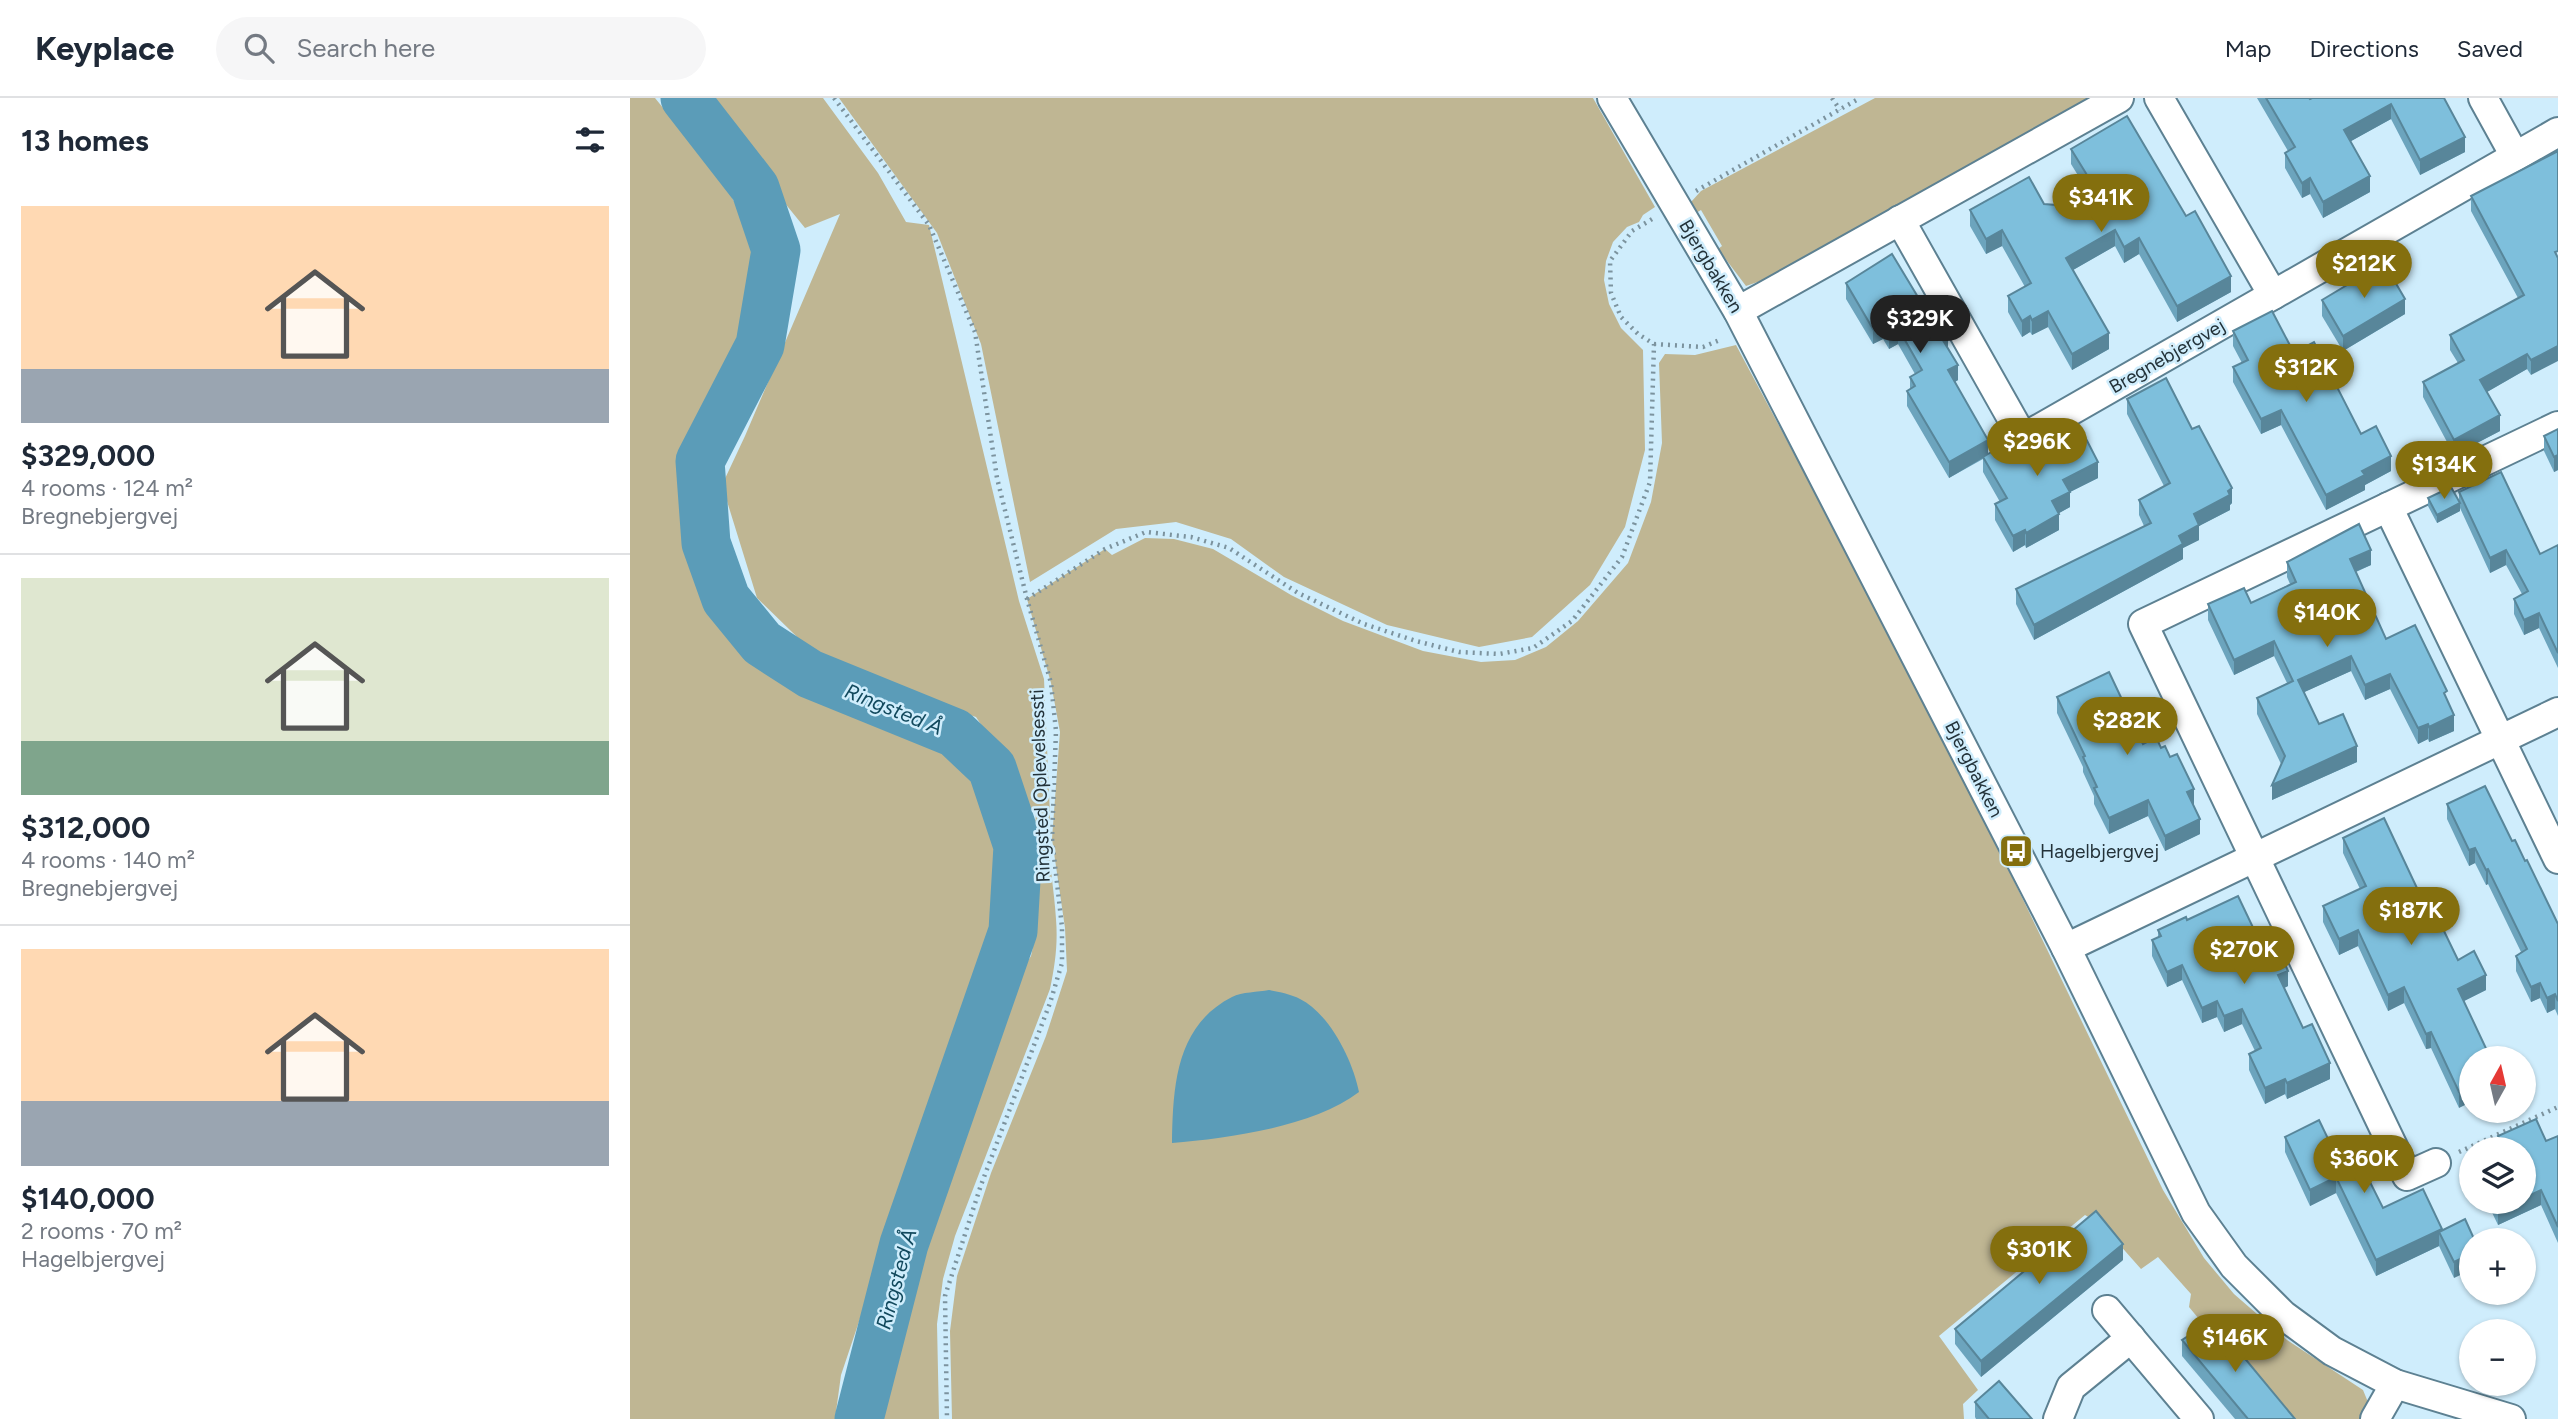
<!DOCTYPE html>
<meta charset="utf-8">
<style>
body{margin:0;font-family:Figtree,sans-serif;background:#f6f6f7;color:#1f2937;height:100vh;display:flex;flex-direction:column;font-size:26px;white-space:nowrap}
*{box-sizing:border-box;margin:0}
p{font-size:23px;color:#747a83}
.icon{flex:none;width:38px;height:38px;fill:none;stroke:currentColor;stroke-width:2;stroke-linecap:round;stroke-linejoin:round}
.map{position:relative;flex:1;overflow:hidden}
.side{display:flex;flex-direction:column;background:#fff;width:630px}
.side>*{flex:none}
.needle{width:46px;rotate:8deg}
.fabs{position:absolute;left:1829px;top:948px;display:grid;gap:14px}
.fabs a{display:grid;place-items:center;width:77px;height:77px;border-radius:50%;background:#fff;box-shadow:0 2px 5px #0004;font-size:35px}
.price{position:absolute;translate:-50% -60px;padding:0 16px;border-radius:24px;background:#846f0e;color:#fff;font-size:23px;line-height:46px;filter:drop-shadow(0 2px 4px #0008)}
.price::after{content:'';position:absolute;left:50%;top:42px;width:21px;height:16px;margin-left:-10px;background:inherit;clip-path:polygon(0 0,100% 0,50% 100%)}
.price.on{background:#222;color:#fff}
ul{padding:0;list-style:none}
li{display:grid;align-content:center;gap:14px;height:371px;padding:0 21px}
li+li{border-top:2px solid #e0e1e3}
li span{display:grid;place-items:center;height:217px;border-radius:0px;color:#555}
li>.icon{margin-inline-start:auto}
span .icon{width:126px;height:126px;fill:#fffc;stroke-width:1}
li b{font-size:30px}
h2{display:flex;justify-content:space-between;align-items:center;height:84px;padding:0 21px;font-size:30px}
header{display:flex;align-items:center;gap:42px;box-sizing:border-box;height:98px;padding:0 35px;background:#fff;border-bottom:2px solid #e0e1e3}
header strong{font-size:33px}
nav{display:flex;gap:38px;margin-inline-start:auto;font-size:24px}
.search{width:490px;height:63px;background:#f6f6f7;display:flex;align-items:center;gap:18px;box-sizing:border-box;padding:0 24px;border-radius:38px;color:#747a83;font-size:26px}
main{display:flex;flex:1;min-height:0}
.map>svg:first-child{display:block}
.green{fill:#bfb693}
.water{fill:#5b9cb8}
.lines{fill:none;stroke-linecap:round;stroke-linejoin:round}
.river{stroke:#5b9cb8;stroke-width:49}
.minor-casing{stroke:#5d8192;stroke-width:32}
.path{stroke:#7c939e;stroke-width:4.5;stroke-dasharray:2 5;stroke-linecap:butt}
.minor{stroke:#fff;stroke-width:28}
.wall{fill:#6ca4bd}
.shaded-wall{fill:#58869a}
.building{fill:#7ebfdc;stroke:#58869a;stroke-width:2}
.labels{text-anchor:middle;dominant-baseline:central;stroke-width:5;stroke-linejoin:round;paint-order:stroke}
.street-label{font-size:19px;fill:#233239;stroke:#cfedfc}
.poi-label{font-size:19px;fill:#233239;stroke:#cfedfc;text-anchor:start}
.water-label{font-size:21px;font-style:italic;fill:#12495d;stroke:#cfedfc}
</style>
<header>
<strong>Keyplace</strong>
<div class="search"><svg class="icon" aria-label="search" viewBox="0 0 24 24"><circle cx="10" cy="10" r="6"/><path d="M15 15l6 6"/></svg>Search here</div>
<nav><a>Map</a><a>Directions</a><a>Saved</a></nav>
</header>
<main>
<section class="side">
<h2>13 homes<svg class="icon" aria-label="filters" viewBox="0 0 24 24"><path d="M4 7h16M4 17h16"/><circle cx="9" cy="7" r="2"/><circle cx="15" cy="17" r="2"/></svg></h2>
<ul>
<li><span style="background:linear-gradient(#ffd9b3 75%,#9aa5b1 0)"><svg class="icon" aria-label="home" viewBox="0 0 24 24"><path d="M3 11l9-7 9 7M6 9v11h12V9"/></svg></span><div><b>$329,000</b><p>4 rooms · 124 m²</p><p>Bregnebjergvej</p></div></li>
<li><span style="background:linear-gradient(#dfe7d0 75%,#7fa58c 0)"><svg class="icon" aria-label="home" viewBox="0 0 24 24"><path d="M3 11l9-7 9 7M6 9v11h12V9"/></svg></span><div><b>$312,000</b><p>4 rooms · 140 m²</p><p>Bregnebjergvej</p></div></li>
<li><span style="background:linear-gradient(#ffd9b3 70%,#9aa5b1 0)"><svg class="icon" aria-label="home" viewBox="0 0 24 24"><path d="M3 11l9-7 9 7M6 9v11h12V9"/></svg></span><div><b>$140,000</b><p>2 rooms · 70 m²</p><p>Hagelbjergvej</p></div></li>
</ul>
</section>
<div class="map">
<svg width="1928" height="1321" viewBox="0 0 1928 1321">
<rect width="100%" height="100%" fill="#cfedfc"/>
<g class="green">
<path d="M0,0H25L95,86L121,136L131,175L107,258L61,357V409L77,495L119,555L203,610L312,646L351,672L371,721L377,792L352,884L285,1084L244,1179L211,1277L205,1321H0Z"/>
<path d="M81,0H193L248,75L276,124L299,127L389,503L414,581L420,718C416,752 424,787 426,821C428,846 425,867 420,891L325,1138L313,1181L307,1226L309,1321H246L259,1240L275,1179L384,884L401,858L405,839L401,800L406,714L390,709L380,670L346,619L200,571L127,500L92,387L115,338L210,116L175,130L145,93Z"/>
<path d="M209,0H963L1025,109L1013,117L1009,124L997,129L983,144L976,163L974,182L979,206L991,230L1013,252L1015,352L995,429L960,487L902,539L849,549L757,527L654,479L601,441L546,424L486,431L400,484L351,246L307,135Z"/>
<path d="M1245,0H1461L1159,173L1116,188L1088,151L1092,148L1071,112L1066,115L1061,104L1071,93Z"/>
<path d="M1106,247L1292,596L1386,787L1533,1092L1574,1160L1604,1196L1657,1242L1733,1292L1740,1309L1737,1321H1652L1559,1209L1561,1196L1528,1159L1511,1171L1472,1127L1455,1117L1309,1238L1348,1292L1333,1306L1334,1321H322L320,1233L327,1178L361,1075L416,938L437,873L435,830L422,741L430,634L421,585L397,501L475,451L482,457L515,440L544,441L583,451L661,497L713,523L793,553L851,564L885,562L916,549L948,523L998,465L1021,404L1032,345L1029,265L1035,256L1065,257Z"/>
</g>
<path class="water" d="M639,892C649,894 661,896 670,901C700,916 723,963 729,994C683,1029 599,1040 542,1045C543,990 545,928 602,899C612,894 628,894 639,892Z"/>
<g class="lines">
<path class="river" d="M55,0L125,90L146,152L130,247L70,363L76,445L96,501L132,545L180,576L325,635L362,670L388,748L383,833L274,1146L229,1321"/>
<g class="minor-casing">
<g id="minor">
<path d="M982,0L1108,213L1436,850L1566,1115L1604,1168L1653,1217L1702,1253L1765,1286L1881,1321"/>
<path d="M1529,0L1643,197"/>
<path d="M1853,0L1885,58"/>
<path d="M1270,122L1393,340L1928,34"/>
<path d="M1108,213L1489,0"/>
<path d="M1758,409L1928,761"/>
<path d="M1436,850L1928,614"/>
<path d="M1806,1065L1777,1078L1513,526L1928,328"/>
<path d="M1477,1212L1569,1321"/>
<path d="M1428,1321L1441,1289L1501,1240"/>
<path d="M1745,1321L1765,1286"/>
</g>
</g>
<g class="path">
<path d="M204,0L299,127L345,234L367,380L397,501L421,585L426,633L422,741L432,829V865L420,905L351,1087L315,1198L317,1321"/>
<path d="M1202,0L1210,12"/>
<path d="M1066,93L1230,0"/>
<path d="M1024,246L1073,249L1092,241"/>
<path d="M397,501L475,451L516,434L561,439L599,450L668,495L734,526L786,543L829,554L869,556L903,550L942,523L992,459L1020,384L1024,246L1008,236L991,219L981,195L980,163L1002,133L1024,120"/>
<path d="M1829,1054L1928,1009"/>
</g>
<use href="#minor" class="minor"/>
</g>
<g class="wall">
<path d="M1627,0H1679L1680,1L1814,0L1835,54L1790,77L1761,21L1721,43L1740,94L1693,120L1680,96L1672,100L1655,70V55L1658,53Z"/>
<path d="M1441,51L1556,118L1601,194L1547,224L1509,156L1494,165L1485,148L1443,172L1479,251L1442,272L1418,229L1402,237L1400,234L1392,239L1378,214V198L1395,189L1372,148L1356,156L1340,128V112L1414,106L1468,110L1441,66Z"/>
<path d="M1928,53L1901,277L1897,271L1857,294L1870,333L1824,357L1793,299V284L1828,265L1820,252V237L1888,200L1841,113V98Z"/>
<path d="M1216,185L1318,250L1328,282L1325,284L1358,356L1393,354L1422,347L1468,380L1440,394V409L1429,415V432L1396,450L1395,447L1383,454L1365,422V406L1370,404L1353,374V361L1319,380L1277,308V293L1280,291V279L1285,276L1268,246L1259,251L1253,241L1243,246L1216,201Z"/>
<path d="M1692,202L1775,216L1713,253L1692,218Z"/>
<path d="M1603,233L1664,255L1761,373L1735,387V392L1696,412L1651,327L1631,336L1603,284V269L1612,265L1603,248Z"/>
<path d="M1497,301L1562,331L1602,405L1600,407V412L1569,428V442L1553,450V461L1404,542L1386,506V491L1514,428L1509,417V402L1534,388L1497,316Z"/>
<path d="M1928,331V372L1924,374L1914,353V338Z"/>
<path d="M1829,394L1910,456L1928,447V570L1909,530L1894,537L1884,516V501L1892,496L1876,467L1860,475L1830,410V413L1807,425L1798,408V400L1829,405Z"/>
<path d="M1657,464L1741,467L1726,474L1756,541L1817,601L1824,633L1799,644L1798,641L1788,646L1760,591L1735,602L1721,573L1674,594L1689,626L1727,664L1642,702L1651,666L1627,616V600L1657,585L1644,558L1604,577L1578,522V506L1621,505L1660,486L1657,479Z"/>
<path d="M1427,599L1513,646L1531,650L1564,706L1563,707L1570,736L1535,753L1518,718L1479,736L1464,706V698L1453,674V669L1427,615Z"/>
<path d="M1817,706L1882,743L1928,826V918L1925,911L1917,915L1910,900L1901,904L1886,873V858L1891,854L1858,786L1856,787L1845,765L1839,768L1817,721Z"/>
<path d="M1713,740L1794,805L1828,862L1856,892L1834,903L1829,1010L1801,950L1796,951L1774,905L1758,913L1728,848L1709,857L1693,824V808L1730,791L1713,755Z"/>
<path d="M1557,822L1627,838L1658,888L1654,890L1673,930L1700,981L1657,1001L1655,996L1635,1006L1619,972V956L1625,953L1612,926L1594,934L1587,919L1572,925L1552,882L1537,889L1522,858V842L1528,840V832Z"/>
<path d="M1868,1038L1916,1043L1928,1038V1145L1911,1107L1868,1127L1857,1104H1894V1052H1868Z"/>
<path d="M1655,1039L1713,1072L1753,1110L1812,1132L1835,1121L1824,1180L1809,1148L1746,1178L1706,1095L1680,1108L1655,1054Z"/>
<path d="M1493,1162L1351,1279L1325,1246V1231Z"/>
<path d="M1552,1242L1665,1321H1605L1552,1258Z"/>
<path d="M1345,1304L1402,1321H1346L1345,1319Z"/>
</g>
<g class="shaded-wall">
<path d="M1761,6V21L1714,47V32Z"/>
<path d="M1835,39V54L1790,77V62Z"/>
<path d="M1740,78V94L1693,120V104Z"/>
<path d="M1680,80V96L1672,100V85Z"/>
<path d="M1372,132V148L1356,156V141Z"/>
<path d="M1485,132V148L1436,176V160Z"/>
<path d="M1509,140V156L1494,165V149Z"/>
<path d="M1601,178V194L1547,224V208Z"/>
<path d="M1775,201V216L1713,253V238Z"/>
<path d="M1418,213V229L1402,237V222Z"/>
<path d="M1400,218V234L1392,239V223Z"/>
<path d="M1253,225V241L1243,246V231Z"/>
<path d="M1268,230V246L1259,251V236Z"/>
<path d="M1318,235V250L1311,239Z"/>
<path d="M1479,235V251L1442,272V256Z"/>
<path d="M1928,248V263L1901,277V262Z"/>
<path d="M1897,256V271L1850,298V282Z"/>
<path d="M1328,267V282L1318,288V272Z"/>
<path d="M1651,312V327L1631,336V321Z"/>
<path d="M1870,317V333L1824,357V342Z"/>
<path d="M1358,342V357L1319,380V364Z"/>
<path d="M1928,357V372L1924,374V359Z"/>
<path d="M1761,358V373L1735,387V392L1696,412V397L1732,373Z"/>
<path d="M1468,364V380L1440,394V409L1422,419V403L1433,382Z"/>
<path d="M1602,390V405L1600,407V412L1569,428V442L1553,450V461L1404,542V527L1549,438L1564,416Z"/>
<path d="M1830,405V413L1807,425V417Z"/>
<path d="M1429,416V432L1396,450V435Z"/>
<path d="M1395,432V447L1383,454V438Z"/>
<path d="M1741,452V467L1720,476V461Z"/>
<path d="M1876,452V467L1860,475V460Z"/>
<path d="M1909,515V530L1894,537V522Z"/>
<path d="M1644,543V558L1604,577V562Z"/>
<path d="M1721,558V573L1668,597V582Z"/>
<path d="M1760,576V591L1735,602V587Z"/>
<path d="M1824,617V633L1799,644V629Z"/>
<path d="M1798,626V641L1788,646V630Z"/>
<path d="M1727,648V664L1642,702V687Z"/>
<path d="M1564,691V706L1557,710V694Z"/>
<path d="M1518,702V718L1479,736V720Z"/>
<path d="M1570,721V736L1535,753V738Z"/>
<path d="M1845,750V765L1839,768V752Z"/>
<path d="M1858,771V786L1856,787V772Z"/>
<path d="M1728,832V848L1709,857V841Z"/>
<path d="M1552,867V882L1537,889V874Z"/>
<path d="M1658,873V888L1648,893V877Z"/>
<path d="M1856,877V892L1828,906V891Z"/>
<path d="M1910,885V900L1901,904V889Z"/>
<path d="M1774,889V905L1758,913V897Z"/>
<path d="M1925,896V911L1917,915V900Z"/>
<path d="M1587,903V919L1572,925V910Z"/>
<path d="M1612,911V926L1594,934V918Z"/>
<path d="M1801,934V950L1796,951V936Z"/>
<path d="M1700,965V981L1657,1001V985Z"/>
<path d="M1655,981V996L1635,1006V990Z"/>
<path d="M1841,989V1004L1829,1010V994Z"/>
<path d="M1706,1079V1095L1680,1108V1092Z"/>
<path d="M1911,1092V1107L1868,1127V1112L1884,1104H1894V1100Z"/>
<path d="M1812,1131V1139L1809,1134V1148L1746,1178V1162Z"/>
<path d="M1493,1146V1162L1351,1279V1263Z"/>
<path d="M1841,1156V1172L1824,1180V1164Z"/>
</g>
<g class="building">
<path d="M1636,0H1679L1680,1L1682,0H1814L1835,39L1790,62L1761,6L1714,32L1740,78L1693,104L1680,80L1672,85L1655,55L1665,49Z"/>
<path d="M1497,18L1556,118L1565,113L1601,178L1547,208L1509,140L1494,149L1485,132L1436,160L1479,235L1442,256L1418,213L1402,222L1400,218L1392,223L1378,198L1401,185L1372,132L1356,141L1340,112L1399,79L1414,106L1478,111L1441,51Z"/>
<path d="M1928,53V153L1925,154L1928,160V248L1901,262L1897,256L1850,282L1870,317L1824,342L1793,284L1834,262L1820,237L1894,197L1841,98Z"/>
<path d="M1262,156L1300,219L1306,214L1318,235L1311,239L1328,267L1318,272L1358,342L1319,364L1277,293L1285,288L1280,279L1292,272L1268,230L1259,236L1253,225L1243,231L1216,185Z"/>
<path d="M1754,165L1775,201L1713,238L1692,202Z"/>
<path d="M1642,213L1664,255L1684,244L1731,336L1746,328L1761,358L1732,373L1735,377L1696,397L1651,312L1631,321L1603,269L1618,262L1603,233Z"/>
<path d="M1536,280L1562,331L1569,328L1602,390L1598,393L1600,397L1564,416L1569,427L1549,438L1553,446L1404,527L1386,491L1521,425L1509,402L1540,385L1497,301Z"/>
<path d="M1451,331L1468,364L1433,382L1440,394L1422,403L1429,416L1396,435L1395,432L1383,438L1365,406L1377,400L1353,359L1383,341L1393,354L1419,341L1422,347Z"/>
<path d="M1928,331V357L1924,359L1914,338Z"/>
<path d="M1871,374L1910,456L1928,447V555L1909,515L1894,522L1884,501L1898,493L1876,452L1860,460L1829,394Z"/>
<path d="M1821,389L1830,405L1807,417L1798,400Z"/>
<path d="M1729,426L1741,452L1720,461L1756,541L1785,527L1817,593L1814,595L1824,617L1799,629L1798,626L1788,630L1760,576L1735,587L1721,558L1668,582L1689,626L1713,616L1727,648L1642,687L1655,658L1627,600L1663,583L1644,543L1604,562L1578,506L1614,490L1621,505L1666,484L1657,464Z"/>
<path d="M1479,574L1513,646L1526,639L1531,650L1535,648L1540,659L1547,656L1564,691L1557,694L1570,721L1535,738L1518,702L1479,720L1464,690L1467,689L1453,659L1455,658L1427,599Z"/>
<path d="M1855,688L1882,743L1885,742L1895,763L1897,762L1928,826V903L1925,896L1917,900L1910,885L1901,889L1886,858L1897,851L1858,771L1856,772L1845,750L1839,752L1817,706Z"/>
<path d="M1754,720L1794,805L1799,802L1828,862L1844,853L1856,877L1828,891L1861,961H1841V989L1829,994L1801,934L1796,936L1774,889L1758,897L1728,832L1709,841L1693,808L1736,788L1713,740Z"/>
<path d="M1608,798L1627,838L1640,832L1658,873L1648,877L1673,930L1682,926L1700,965L1657,985L1655,981L1635,990L1619,956L1631,950L1612,911L1594,918L1587,903L1572,910L1552,867L1537,874L1522,842L1531,838L1528,832L1556,819L1557,822Z"/>
<path d="M1906,1021L1916,1043L1928,1038V1129L1911,1092L1894,1100V1052H1874L1868,1038Z"/>
<path d="M1689,1022L1713,1072L1730,1064L1753,1110L1793,1091L1812,1131L1746,1162L1706,1079L1680,1092L1655,1039Z"/>
<path d="M1865,1104H1884L1868,1112Z"/>
<path d="M1466,1113L1493,1146L1351,1263L1325,1231Z"/>
<path d="M1835,1121L1845,1143H1841V1156L1824,1164L1809,1134Z"/>
<path d="M1583,1222L1665,1321H1618L1552,1242Z"/>
<path d="M1369,1283L1402,1321H1359L1345,1304Z"/>
</g>
<defs>
<g id="bus-square" transform="scale(1.75)"><rect x="-9" y="-9" width="18" height="18" rx="4" fill="#846f0e" stroke="#cfedfc"/><path d="M-5-6H5V4H4V6H2V4H-2V6H-4V4H-5ZM-3.5-4V0h7V-4ZM-3.5 1.2v1.5H-2V1.2ZM2 1.2v1.5H3.5V1.2Z" fill="#fff"/></g>
</defs>
<g fill-rule="evenodd">
<use href="#bus-square" x="1386" y="753"/>
</g>
<g class="labels">
<g class="street-label">
<text transform="translate(1081 168) rotate(59)">Bjergbakken</text>
<text transform="translate(1537 258) rotate(-30)">Bregnebjergvej</text>
<text transform="translate(1344 671) rotate(63)">Bjergbakken</text>
<text transform="translate(410 688) rotate(-92)">Ringsted Oplevelsessti</text>
</g>
<g class="poi-label">
<text x="1410" y="753">Hagelbjergvej</text>
</g>
<g class="water-label">
<text transform="translate(264 611) rotate(22)">Ringsted Å</text>
<text transform="translate(266 1181) rotate(-75)">Ringsted Å</text>
</g>
</g>
</svg>
<div class="fabs">
<a><svg class="needle" viewBox="-14 -14 28 28"><path d="M0-13l5 13h-10z" fill="#e53935"/><path d="M0 13l5-13h-10z" fill="#747a83"/></svg></a>
<a><svg class="icon" aria-label="layers" viewBox="0 0 24 24"><path d="M12 4l9 5-9 5-9-5zM3 14l9 5 9-5"/></svg></a>
<a>+</a>
<a>−</a>
</div>
<b class="price" style="left:1471px;top:136px">$341K</b>
<b class="price" style="left:1734px;top:202px">$212K</b>
<b class="price on" style="left:1290px;top:257px">$329K</b>
<b class="price" style="left:1676px;top:306px">$312K</b>
<b class="price" style="left:1407px;top:380px">$296K</b>
<b class="price" style="left:1814px;top:403px">$134K</b>
<b class="price" style="left:1697px;top:551px">$140K</b>
<b class="price" style="left:1497px;top:659px">$282K</b>
<b class="price" style="left:1781px;top:849px">$187K</b>
<b class="price" style="left:1614px;top:888px">$270K</b>
<b class="price" style="left:1734px;top:1097px">$360K</b>
<b class="price" style="left:1409px;top:1188px">$301K</b>
<b class="price" style="left:1605px;top:1276px">$146K</b>
</div>
</main>
